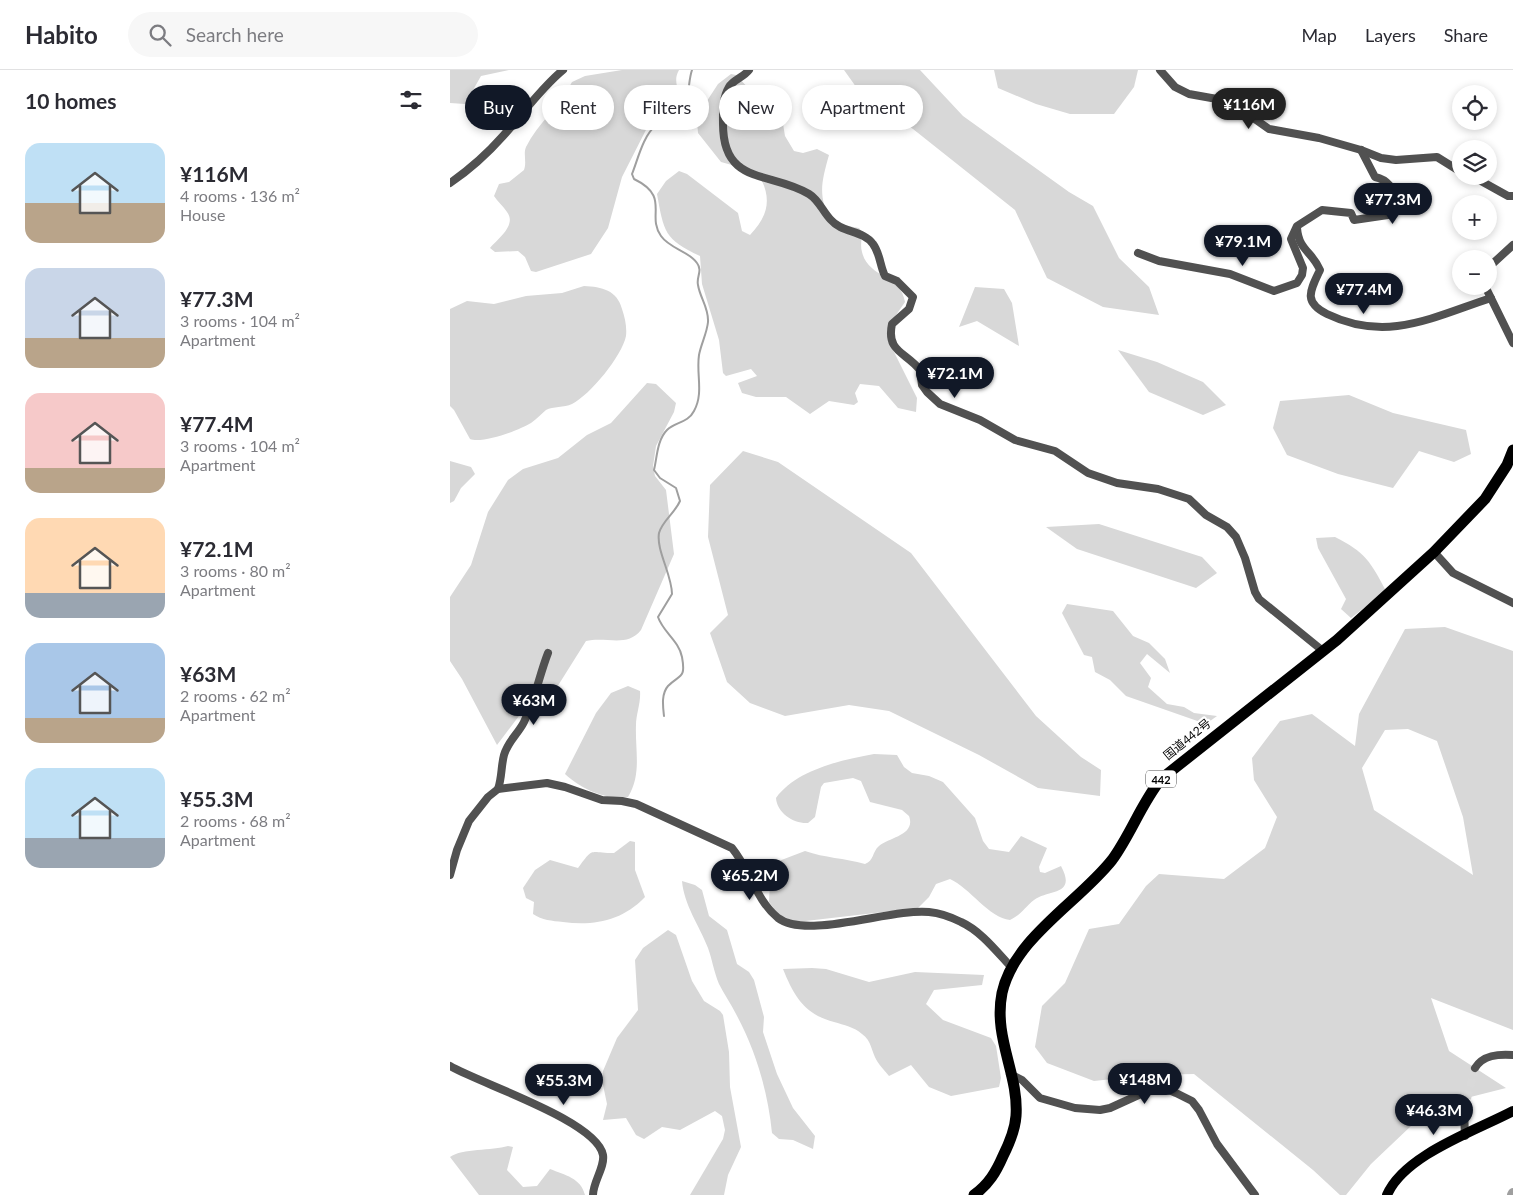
<!DOCTYPE html>
<meta charset="utf-8">
<style>
body{margin:0;font-family:Lato,"Noto Sans JP",sans-serif;background:#f7f7f7;color:#2b2b33;height:100vh;display:flex;flex-direction:column;font-size:19px;white-space:nowrap}
*{box-sizing:border-box;margin:0}
p{font-size:16px;color:#7c7c81}
.icon{flex:none;width:28px;height:28px;fill:none;stroke:currentColor;stroke-width:2;stroke-linecap:round;stroke-linejoin:round}
.map{position:relative;flex:1;overflow:hidden}
.drawer{display:flex;flex-direction:column;background:#fff;width:450px}
.drawer>*{flex:none}
.guide{position:absolute;left:15px;top:15px;width:475px;height:45px;display:flex;gap:10px}
.buttons{position:absolute;left:1002px;top:15px;display:grid;gap:10px}
.buttons a{display:grid;place-items:center;width:45px;height:45px;border-radius:50%;background:#fff;box-shadow:0 2px 8px #0003;font-size:25px}
.price{position:absolute;translate:-50% -42px;padding:0 11px;border-radius:18px;background:#111827;color:#fff;font-size:16px;line-height:32px;filter:drop-shadow(0 1px 2px #0008)}
.price::after{content:'';position:absolute;left:50%;top:30px;width:15px;height:11px;margin-left:-8px;background:inherit;clip-path:polygon(0 0,100% 0,50% 100%)}
.price.on{background:#222;color:#fff}
ul{padding:0;list-style:none}
li{display:flex;align-items:center;gap:15px;height:125px;padding:0 25px}
li span{display:grid;place-items:center;flex:none;width:140px;height:100px;border-radius:15px;color:#555}
li>.icon{margin-inline-start:auto}
span .icon{width:60px;height:60px;fill:#fffc;stroke-width:1}
li b{font-size:21px}
h2{display:flex;justify-content:space-between;align-items:center;height:60px;padding:0 25px;font-size:21px}
.tag{padding:0 18px;border-radius:22px;background:#fff;box-shadow:0 2px 8px #0003;font-size:18px;line-height:45px}
.tag.on{background:#111827;color:#fff}
header{display:flex;align-items:center;gap:30px;box-sizing:border-box;height:70px;padding:0 25px;background:#fff;border-bottom:1px solid #e1e1e2}
header strong{font-size:24px}
nav{display:flex;gap:28px;margin-inline-start:auto;font-size:18px}
.search{width:350px;height:45px;background:#f7f7f7;display:flex;align-items:center;gap:12px;box-sizing:border-box;padding:0 18px;border-radius:28px;color:#7c7c81;font-size:19px}
main{display:flex;flex:1;min-height:0}
.map>svg:first-child{display:block}
.green{fill:#d8d8d8;fill-rule:evenodd}
.lines{fill:none;stroke-linecap:round;stroke-linejoin:round}
.stream{stroke:#9f9f9f;stroke-width:2}
.river{stroke:#9f9f9f;stroke-width:10}
.minor-tunnel{stroke:#d9d9d9;stroke-width:8;stroke-dasharray:8 4;stroke-linecap:butt}
.minor{stroke:#515151;stroke-width:8}
.major{stroke:#000;stroke-width:10}
.highway{stroke:#000;stroke-width:11}
.labels{text-anchor:middle;dominant-baseline:central;stroke-width:4.5;stroke-linejoin:round;paint-order:stroke}
.shield{fill:#fff;stroke:#4c4c4c;stroke-width:1}
.shield-label{font-size:11px;font-weight:bold;fill:#000}
.street-label{font-size:12px;fill:#000;stroke:#fff}
</style>
<header>
<strong>Habito</strong>
<div class="search"><svg class="icon" aria-label="search" viewBox="0 0 24 24"><circle cx="10" cy="10" r="6"/><path d="M15 15l6 6"/></svg>Search here</div>
<nav><a>Map</a><a>Layers</a><a>Share</a></nav>
</header>
<main>
<section class="drawer">
<h2>10 homes<svg class="icon" aria-label="filters" viewBox="0 0 24 24"><path d="M4 7h16M4 17h16"/><circle cx="9" cy="7" r="2"/><circle cx="15" cy="17" r="2"/></svg></h2>
<ul>
<li><span style="background:linear-gradient(#bfe0f5 60%,#b9a48a 0)"><svg class="icon" aria-label="home" viewBox="0 0 24 24"><path d="M3 11l9-7 9 7M6 9v11h12V9"/></svg></span><div><b>¥116M</b><p>4 rooms · 136 m²</p><p>House</p></div></li>
<li><span style="background:linear-gradient(#c9d6e8 70%,#b9a48a 0)"><svg class="icon" aria-label="home" viewBox="0 0 24 24"><path d="M3 11l9-7 9 7M6 9v11h12V9"/></svg></span><div><b>¥77.3M</b><p>3 rooms · 104 m²</p><p>Apartment</p></div></li>
<li><span style="background:linear-gradient(#f6c9c9 75%,#b9a48a 0)"><svg class="icon" aria-label="home" viewBox="0 0 24 24"><path d="M3 11l9-7 9 7M6 9v11h12V9"/></svg></span><div><b>¥77.4M</b><p>3 rooms · 104 m²</p><p>Apartment</p></div></li>
<li><span style="background:linear-gradient(#ffd9b3 75%,#9aa5b1 0)"><svg class="icon" aria-label="home" viewBox="0 0 24 24"><path d="M3 11l9-7 9 7M6 9v11h12V9"/></svg></span><div><b>¥72.1M</b><p>3 rooms · 80 m²</p><p>Apartment</p></div></li>
<li><span style="background:linear-gradient(#a9c7e8 75%,#b9a48a 0)"><svg class="icon" aria-label="home" viewBox="0 0 24 24"><path d="M3 11l9-7 9 7M6 9v11h12V9"/></svg></span><div><b>¥63M</b><p>2 rooms · 62 m²</p><p>Apartment</p></div></li>
<li><span style="background:linear-gradient(#bfe0f5 70%,#9aa5b1 0)"><svg class="icon" aria-label="home" viewBox="0 0 24 24"><path d="M3 11l9-7 9 7M6 9v11h12V9"/></svg></span><div><b>¥55.3M</b><p>2 rooms · 68 m²</p><p>Apartment</p></div></li>
</ul>
</section>
<div class="map">
<svg width="1063" height="1125" viewBox="0 0 1063 1125">
<rect width="100%" height="100%" fill="#fff"/>
<g class="green">
<path d="M0,0H59L31,6L15,34L0,33Z"/>
<path d="M172,0H229C224,9 227,13 228,23C228,39 213,47 200,52L172,107L158,158L141,184L86,202L81,201L75,187L68,181L45,182L40,178C48,169 67,155 57,142C53,136 48,132 44,126L49,114L59,112L74,100C77,92 73,84 76,77C88,53 110,36 122,12L135,6Z"/>
<path d="M394,0H470L513,46L619,122L643,136L669,188L699,217L709,245L653,237L597,208L565,140L463,59L409,21Z"/>
<path d="M544,0H688L684,17L664,44H620L586,34L548,18Z"/>
<path d="M281,4L286,5L303,23L321,24L329,29L335,66L344,81L353,83L367,79L379,85C371,114 368,125 381,153L409,158L412,162C412,168 410,176 412,182C418,208 451,205 455,232L444,248L438,270L467,328L466,342L448,338L429,316L410,314L405,323L408,332L404,335L379,331L360,344L336,327H306L292,323L288,313L307,306L301,299L276,306L273,303L269,270L252,214L250,186C214,169 214,162 207,124L216,111L229,101L237,104L288,143L292,161L300,165C320,144 322,126 307,102L271,92L248,63L247,51L253,37L268,14Z"/>
<path d="M134,216C152,217 167,220 172,239C175,248 177,257 176,266C172,286 140,325 122,334C114,338 103,336 96,340C91,344 87,349 81,353C70,360 32,374 20,369L4,340L0,336V239L17,231L44,234L76,226L112,223Z"/>
<path d="M525,217L554,219L562,233L569,276L527,251L509,257Z"/>
<path d="M668,280L707,292L753,312L776,335L753,345L699,322Z"/>
<path d="M197,313L206,314L226,333L224,342L206,376L203,396L205,406L216,420L224,484L191,560C177,578 156,566 136,571L104,622L96,628L78,634L47,675L12,609L0,591V527L21,495L38,442L58,410L73,399L108,388L137,365L161,353Z"/>
<path d="M899,325L943,343L1016,360L1021,384L1004,392L969,381L943,418L888,404L837,385L823,358L830,331Z"/>
<path d="M293,381L328,392L461,483L586,646L631,687L651,700L650,726L588,718L529,685L439,641L399,635L335,646L300,633L277,612L260,563L278,545L258,467L260,415Z"/>
<path d="M0,391L21,397L25,404L11,418L4,431L0,433Z"/>
<path d="M649,454L752,487L767,503L746,518L627,479L596,457Z"/>
<path d="M885,467C915,482 921,492 936,521L901,548L891,539L896,529L868,478L866,468Z"/>
<path d="M617,534L663,541L683,566L699,573L715,589L720,603L697,584L690,593L701,608L698,617L717,634L734,637L744,643L767,646L756,654L676,626L660,610L645,602L642,587L634,585L612,543Z"/>
<path d="M995,557L1063,581V960L981,928L999,981L1056,1018L981,1037L921,1094L896,1125H890L863,1100L744,1004L700,1005L644,1011L597,993L585,977L592,936L615,913L639,859L669,854L696,816L709,804L774,809L815,778L827,747L804,710L802,688L830,651L862,644L905,676L909,644L955,559ZM958,659L987,671L1013,747L1023,805L924,740L912,698L935,660Z"/>
<path d="M178,616L190,621C191,633 186,644 186,655C185,681 192,704 178,727C155,730 131,719 115,704L146,643L161,623Z"/>
<path d="M424,684L447,685L454,697L462,703L479,706L493,712L525,748L533,771L539,779L559,782L571,766L597,778L589,797L590,802L595,803L611,796C627,826 599,819 584,830C575,837 571,845 560,850C539,848 520,818 500,809L486,814L479,827L468,838L347,852L329,845L319,832L321,794L355,781C375,788 394,788 415,794C424,791 422,782 429,776C440,767 466,765 459,746L452,740L420,732L411,711L403,708L374,713L371,717L365,747L358,753C344,754 327,743 326,728C346,700 391,690 424,684Z"/>
<path d="M180,771L185,772V800L195,827C172,851 144,856 113,852C102,851 92,850 83,844L84,832L76,828L73,818L85,800L100,790L128,798C144,776 139,783 164,783Z"/>
<path d="M232,811L245,815L252,820L259,846L277,860L287,894L299,902L304,910L314,947L313,962L327,1004L343,1038L365,1066L363,1079L343,1070L329,1069L322,1063C318,1022 306,981 286,944C281,934 274,924 269,914C264,902 262,889 258,878C249,855 234,835 232,811Z"/>
<path d="M218,860L226,865L242,911L254,931L270,941L273,945L279,982L280,1017L291,1077L278,1105L274,1125H240L273,1069L275,1060L272,1046L265,1041L230,1060L212,1057L194,1069L186,1065L176,1048L153,1050L157,1034L152,1010L153,1001L167,968L188,940L185,890L193,878Z"/>
<path d="M362,898L376,899L419,912L465,902L534,905L532,915L484,920L476,934L493,950L541,968L546,976L551,1008L549,1017L501,1026L479,1017L461,995L439,1006C435,1001 430,996 427,991C421,981 422,971 412,964C404,957 394,955 384,952C354,944 344,926 333,899Z"/>
<path d="M58,1076L63,1077L57,1100L73,1117L87,1116L100,1099C115,1105 131,1108 135,1125H29L0,1087C12,1078 42,1081 58,1076Z"/>
</g>
<g class="lines">
<path class="stream" d="M214,646C213,637 211,624 218,616C230,604 236,609 232,587C229,571 213,562 208,547L222,524C222,505 206,480 209,463C212,451 225,443 230,431L226,418L210,408L204,400C207,388 207,370 217,360C225,352 238,353 244,341C254,323 246,304 249,285C251,274 257,263 258,252C259,238 250,228 248,215C246,207 253,201 247,193C239,181 220,179 211,166C196,145 221,127 184,109L182,104C188,89 193,66 206,55C215,47 227,46 234,34C240,23 238,12 242,0"/>
<path class="river" d="M1062,1125L1063,1123"/>
<path class="minor-tunnel" d="M1014,1040L1025,998"/>
<g class="minor">
<path d="M299,0C294,7 283,10 279,17C272,29 273,42 273,54C273,116 321,101 359,124C369,130 373,142 381,150C392,163 413,160 423,174C430,183 430,196 435,206L447,211L463,227L459,239L442,254C436,282 456,282 470,300L472,315L477,322L490,334L530,350L565,370L605,381L638,403L667,413L708,419L739,429L756,445L777,457L786,467L795,488L805,522L809,529L873,581"/>
<path d="M710,0L725,17L739,24L767,29L785,35L819,59L869,68L911,80L931,88L946,90L987,87L1011,102"/>
<path d="M1022,106L1058,126H1063"/>
<path d="M0,113C19,100 37,84 53,66C73,44 90,19 113,0"/>
<path d="M847,158C849,181 862,181 870,200C860,221 853,232 877,244C937,273 983,247 1041,228"/>
<path d="M688,183L709,191L780,204L824,221L847,213L852,205L853,198L841,169L847,156L872,140L901,143L904,150L938,145L946,130C943,118 938,110 925,107L911,80"/>
<path d="M1039,197L1063,175"/>
<path d="M1035,216L1063,273"/>
<path d="M984,482L1003,503L1063,533"/>
<path d="M48,719C52,708 51,696 54,685C58,671 68,664 74,652C85,630 89,606 98,583"/>
<path d="M0,805L7,780L19,751L38,727L48,719L97,713L115,717L152,730L172,731L186,734L282,778C300,800 306,830 328,848C357,870 442,838 479,842C490,843 501,847 511,852C531,861 547,882 562,898"/>
<path d="M0,996C31,1014 147,1051 153,1085C155,1097 143,1112 143,1125"/>
<path d="M1025,998C1033,985 1048,984 1063,985"/>
<path d="M560,1004L572,1010L590,1028L625,1038L650,1040L660,1038L704,1018L717,1019L726,1023L742,1031L749,1040L767,1074L805,1125"/>
<path d="M1014,1040L1015,1066"/>
</g>
<path class="major" d="M937,1125C954,1085 1025,1061 1063,1041"/>
<path class="highway" d="M524,1125C539,1114 546,1102 553,1086C559,1074 565,1060 566,1046C569,1004 543,968 552,923C564,868 629,832 662,790C681,764 691,734 711,709L887,570L984,482L1035,429L1057,395L1063,380"/>
</g>
<g class="labels">
<rect class="shield" x="696" y="700.5" width="30" height="17" rx="4"/>
<g class="shield-label">
<text x="711" y="709">442</text>
</g>
<g class="street-label">
<text transform="translate(737 669) rotate(-39)">国道442号</text>
</g>
</g>
</svg>
<div class="buttons">
<a><svg class="icon" aria-label="locate" viewBox="0 0 24 24"><circle cx="12" cy="12" r="6"/><path d="M12 2v4M12 18v4M2 12h4M18 12h4"/></svg></a>
<a><svg class="icon" aria-label="layers" viewBox="0 0 24 24"><path d="M12 4l9 5-9 5-9-5zM3 14l9 5 9-5"/></svg></a>
<a>+</a>
<a>−</a>
</div>
<b class="price on" style="left:799px;top:60px">¥116M</b>
<b class="price" style="left:943px;top:155px">¥77.3M</b>
<b class="price" style="left:793px;top:197px">¥79.1M</b>
<b class="price" style="left:914px;top:245px">¥77.4M</b>
<b class="price" style="left:505px;top:329px">¥72.1M</b>
<b class="price" style="left:84px;top:656px">¥63M</b>
<b class="price" style="left:300px;top:831px">¥65.2M</b>
<b class="price" style="left:695px;top:1035px">¥148M</b>
<b class="price" style="left:114px;top:1036px">¥55.3M</b>
<b class="price" style="left:984px;top:1066px">¥46.3M</b>
<div class="guide">
<a class="tag on">Buy</a>
<a class="tag">Rent</a>
<a class="tag">Filters</a>
<a class="tag">New</a>
<a class="tag">Apartment</a>
</div>
</div>
</main>
